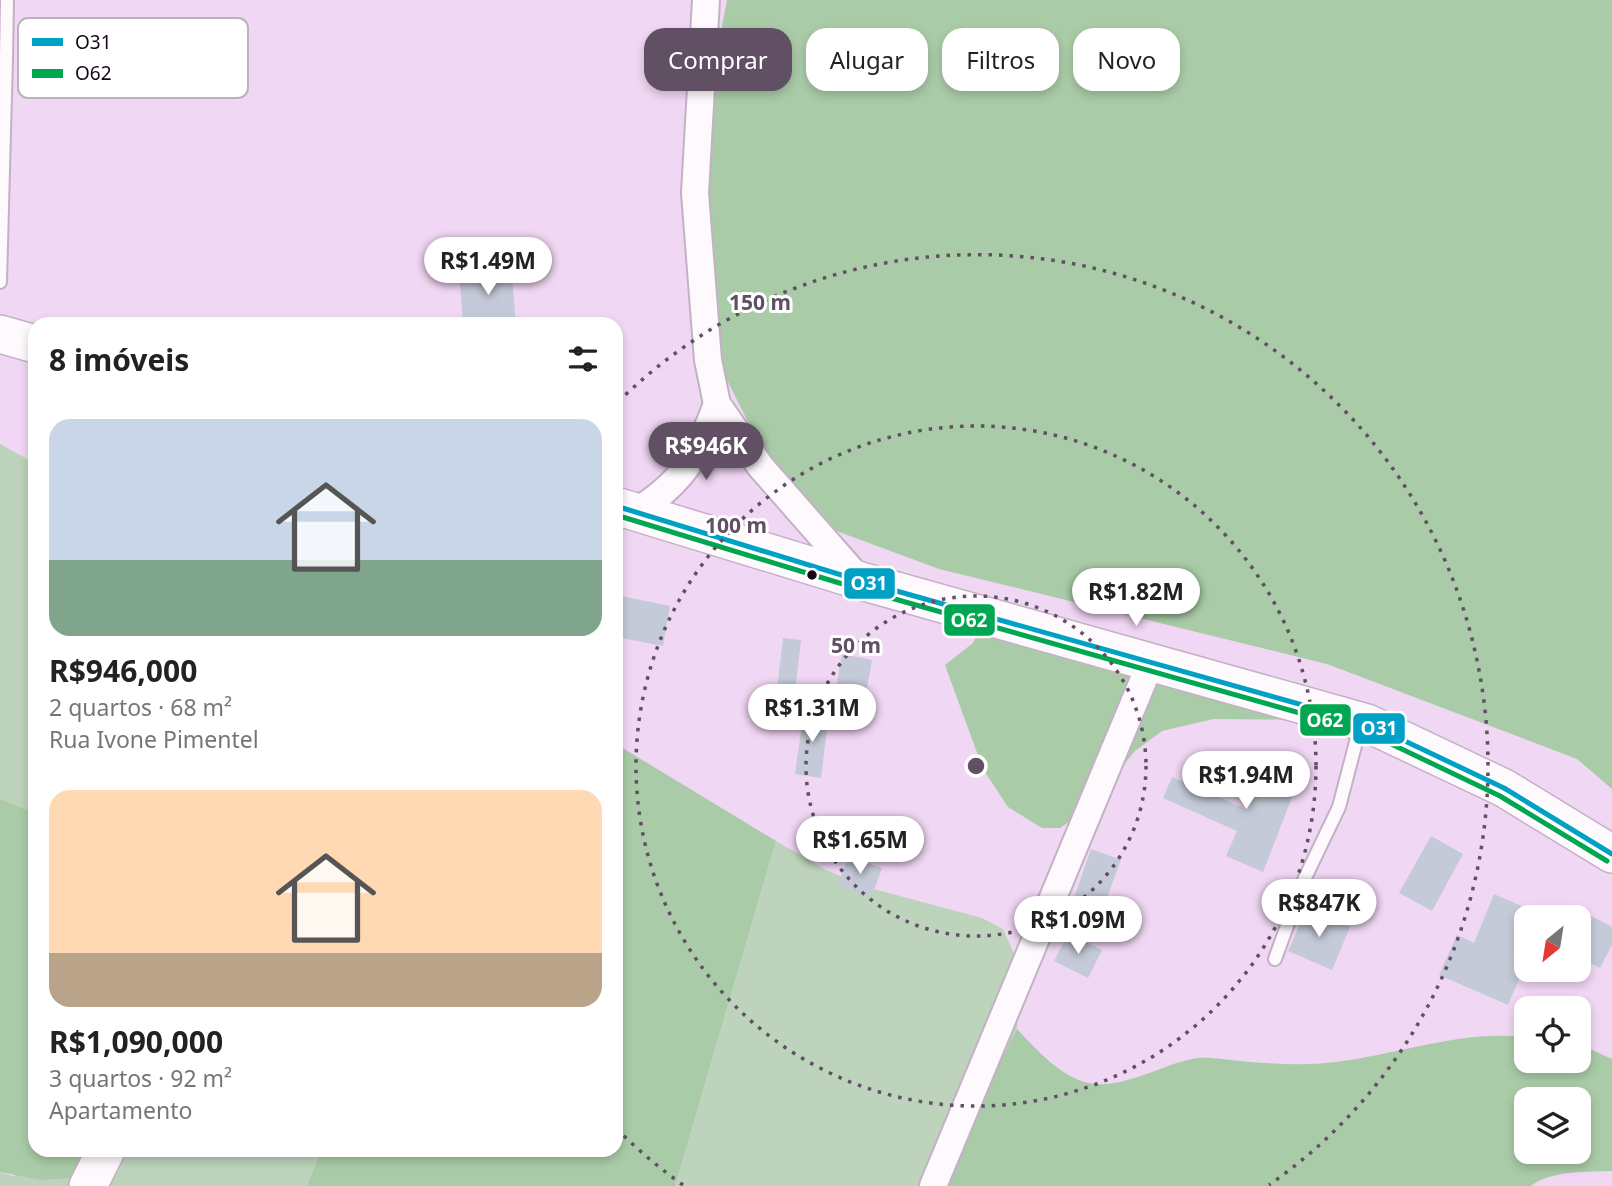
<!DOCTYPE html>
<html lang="pt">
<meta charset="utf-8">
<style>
body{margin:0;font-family:"Noto Sans",sans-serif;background:#f6f6f6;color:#222;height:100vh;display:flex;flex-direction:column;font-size:26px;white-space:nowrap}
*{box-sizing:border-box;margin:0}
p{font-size:23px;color:#767676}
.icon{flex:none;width:38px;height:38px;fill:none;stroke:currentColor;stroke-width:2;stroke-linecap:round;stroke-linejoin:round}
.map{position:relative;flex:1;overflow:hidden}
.side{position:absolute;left:28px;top:317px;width:595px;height:840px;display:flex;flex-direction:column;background:#fff;border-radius:21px;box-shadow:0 4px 10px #0003}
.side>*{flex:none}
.guide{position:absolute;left:644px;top:28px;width:665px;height:63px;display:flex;gap:14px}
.needle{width:46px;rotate:210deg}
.buttons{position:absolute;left:1514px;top:905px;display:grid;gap:14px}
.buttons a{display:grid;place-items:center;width:77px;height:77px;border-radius:14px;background:#fff;box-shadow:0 4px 10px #0003;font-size:35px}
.price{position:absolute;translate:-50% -60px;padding:0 16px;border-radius:24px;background:#fff;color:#222;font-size:23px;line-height:46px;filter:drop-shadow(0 2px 4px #0008)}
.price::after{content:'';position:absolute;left:50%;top:42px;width:21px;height:16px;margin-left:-10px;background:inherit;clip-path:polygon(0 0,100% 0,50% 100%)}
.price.active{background:#614f64;color:#fff}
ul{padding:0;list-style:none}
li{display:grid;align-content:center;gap:14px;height:371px;padding:0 21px}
li span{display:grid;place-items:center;height:217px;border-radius:21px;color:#555}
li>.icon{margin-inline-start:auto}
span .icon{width:126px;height:126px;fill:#fffc;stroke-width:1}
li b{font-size:30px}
h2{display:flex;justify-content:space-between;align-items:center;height:84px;padding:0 21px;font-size:30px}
.tag{padding:0 24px;border-radius:21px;background:#fff;box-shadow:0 4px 10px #0003;font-size:24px;line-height:63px}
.tag.active{background:#614f64;color:#fff}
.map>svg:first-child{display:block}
.green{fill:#bdd3bb}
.forest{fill:#aacba7;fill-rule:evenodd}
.building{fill:#c5cad8}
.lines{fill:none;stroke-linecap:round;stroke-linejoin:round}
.lane-casing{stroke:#c4b1c6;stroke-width:16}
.street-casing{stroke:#c4b1c6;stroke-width:30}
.secondary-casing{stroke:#c4b1c6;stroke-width:40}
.lane{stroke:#fdf9fd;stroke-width:12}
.street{stroke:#fdf9fd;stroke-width:26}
.secondary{stroke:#fdf9fd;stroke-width:37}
.bus-1-casing{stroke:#fff;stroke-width:10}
.bus-2-casing{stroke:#fff;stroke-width:10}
.bus-1{stroke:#01a1c5;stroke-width:5}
.bus-2{stroke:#00a651;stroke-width:5}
.ring{fill:none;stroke:#614f64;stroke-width:3.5;stroke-dasharray:3.5 7}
.bus-dot{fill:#140617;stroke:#fff;stroke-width:2.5}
.key{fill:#fff;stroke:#b8b4b9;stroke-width:2}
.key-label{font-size:19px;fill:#140617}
.centre{fill:#614f64;stroke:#fff;stroke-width:3.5}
.ring-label{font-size:21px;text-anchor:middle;font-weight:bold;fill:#614f64;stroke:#fff;stroke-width:6;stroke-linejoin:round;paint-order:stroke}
.line-badge{stroke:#fff;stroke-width:2.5}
.badge-label{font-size:19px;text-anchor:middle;font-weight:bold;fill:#fff}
</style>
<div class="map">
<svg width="1612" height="1186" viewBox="0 0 1612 1186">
<rect width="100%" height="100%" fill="#f0d7f3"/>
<g class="green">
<path d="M0,444L29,460L35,472V813L0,799Z"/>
<path d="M776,841L826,870L870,888L982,918L1003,929L1015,956L1017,1029L968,1120L941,1186H675Z"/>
<path d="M108,1150H321L307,1186H0V1172L13,1176Z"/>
</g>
<g class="forest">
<path d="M727,0H1612V789L1577,759L1327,664L939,569L834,530L770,466L726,378L706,256L705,115Z"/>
<path d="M901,573L1170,658L1329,720L1213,719L1162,731L1135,751L1088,809L1060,828H1042L1008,807L983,769L945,665L973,643L983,620L976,608Z"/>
<path d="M616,744L776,841L675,1186H307L321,1150H616Z"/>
<path d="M0,799L35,813V1150H108L72,1178L41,1180L0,1172Z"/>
<path d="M1017,1029C1036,1049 1064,1081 1094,1084C1130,1087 1163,1063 1198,1058C1211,1057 1227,1060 1240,1061C1272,1064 1304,1066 1336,1062C1400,1054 1460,1030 1526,1037V1060H1578L1579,1044L1612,1059V1171C1587,1172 1551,1170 1531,1186H941L968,1120ZM1526,1099H1578V1152H1526Z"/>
</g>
<g class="building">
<path d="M511,267L516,324H463L459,271Z"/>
<path d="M616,595L670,606L663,646L616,637Z"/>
<path d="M783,638L801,640L793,709L775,707Z"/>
<path d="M842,654L872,660L864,705L834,700Z"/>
<path d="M804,710L829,713L821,778L795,774Z"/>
<path d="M1268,755L1303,769L1263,872L1226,856L1237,831L1163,798L1172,777L1246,809Z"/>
<path d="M1431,836L1463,854L1432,911L1399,893Z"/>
<path d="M1091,849L1121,860L1103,908L1074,898Z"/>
<path d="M848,857L882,868L872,896L838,885Z"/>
<path d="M1494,894L1533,911L1531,917H1526V929L1513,960L1525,965L1508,1005L1439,975L1457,935L1474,943Z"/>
<path d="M1307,908L1350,927L1332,970L1288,951Z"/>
<path d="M1578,909L1612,927V945L1600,968L1578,957Z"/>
<path d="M1068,934L1102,950L1088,978L1054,961Z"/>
</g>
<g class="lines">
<g class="lane-casing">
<g id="lane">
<path d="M0,57L6,58L0,282"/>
<path d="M6,58L7,0"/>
<path d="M1275,959L1303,882L1339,807L1357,738L1365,726"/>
</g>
</g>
<g class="street-casing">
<g id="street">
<path d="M706,0L695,193L708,360L717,404L760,466L859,579"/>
<path d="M635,512C683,483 698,455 717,404"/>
<path d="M933,1186L1151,662"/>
</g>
</g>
<g class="secondary-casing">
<g id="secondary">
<path d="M0,334L35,344"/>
<path d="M616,506L861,581L1367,723L1504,788L1612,854"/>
<path d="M88,1186L106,1150"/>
</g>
</g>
<use href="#lane" class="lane"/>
<use href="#street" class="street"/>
<use href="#secondary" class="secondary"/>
<g class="bus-1-casing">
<path id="bus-1" d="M616,506L861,581L1367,723L1504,788L1612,854"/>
</g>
<g class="bus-2-casing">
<path id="bus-2" d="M616,515L859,589L1364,731L1500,796L1607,861"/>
</g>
<use href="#bus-1" class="bus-1"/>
<use href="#bus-2" class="bus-2"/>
</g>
<g class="ring">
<circle cx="976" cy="766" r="170"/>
<circle cx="976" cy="766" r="340"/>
<path d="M683 1185A511 511 0 0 1 618 1130M618 402A511 511 0 1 1 1269 1185"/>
</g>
<circle class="bus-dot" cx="812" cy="575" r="6"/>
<rect x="18" y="18" width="230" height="80" rx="10" class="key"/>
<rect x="32" y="38" width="31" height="8" fill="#01a1c5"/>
<rect x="32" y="69" width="31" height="9" fill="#00a651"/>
<g class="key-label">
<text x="75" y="49">O31</text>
<text x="75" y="80">O62</text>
</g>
<circle cx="976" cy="766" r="10" class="centre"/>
<g class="ring-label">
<text x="760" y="310">150 m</text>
<text x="736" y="533">100 m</text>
<text x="856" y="653">50 m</text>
</g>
<g class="line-badge">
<rect x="843" y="567" width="53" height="33" rx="7" fill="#01a1c5"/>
<rect x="943" y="603" width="53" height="34" rx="7" fill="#00a651"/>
<rect x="1299" y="703" width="53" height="34" rx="7" fill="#00a651"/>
<rect x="1352" y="712" width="54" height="33" rx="7" fill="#01a1c5"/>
</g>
<g class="badge-label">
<text x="869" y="590">O31</text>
<text x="969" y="627">O62</text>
<text x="1325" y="727">O62</text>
<text x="1379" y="735">O31</text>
</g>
</svg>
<div class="buttons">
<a><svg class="needle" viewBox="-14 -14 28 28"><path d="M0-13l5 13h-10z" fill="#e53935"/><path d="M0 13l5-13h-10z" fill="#767676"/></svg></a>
<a><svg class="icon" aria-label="locate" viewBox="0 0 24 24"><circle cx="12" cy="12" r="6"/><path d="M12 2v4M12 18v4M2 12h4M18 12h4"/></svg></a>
<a><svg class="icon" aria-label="layers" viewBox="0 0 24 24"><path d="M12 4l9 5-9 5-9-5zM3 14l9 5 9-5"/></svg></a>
</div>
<b class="price" style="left:488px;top:297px">R$1.49M</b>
<b class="price active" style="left:706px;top:482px">R$946K</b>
<b class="price" style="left:1136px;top:628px">R$1.82M</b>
<b class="price" style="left:812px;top:744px">R$1.31M</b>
<b class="price" style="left:1246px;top:811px">R$1.94M</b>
<b class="price" style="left:860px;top:876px">R$1.65M</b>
<b class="price" style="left:1319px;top:939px">R$847K</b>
<b class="price" style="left:1078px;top:956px">R$1.09M</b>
<div class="guide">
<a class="tag active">Comprar</a>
<a class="tag">Alugar</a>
<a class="tag">Filtros</a>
<a class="tag">Novo</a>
</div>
<section class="side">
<h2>8 imóveis<svg class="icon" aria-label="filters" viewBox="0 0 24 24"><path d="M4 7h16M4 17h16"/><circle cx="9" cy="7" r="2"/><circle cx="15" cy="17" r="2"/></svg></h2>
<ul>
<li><span style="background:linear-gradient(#c9d6e8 65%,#7fa58c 0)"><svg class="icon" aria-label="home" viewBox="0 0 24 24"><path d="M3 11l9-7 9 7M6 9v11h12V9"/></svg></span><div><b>R$946,000</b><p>2 quartos · 68 m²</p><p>Rua Ivone Pimentel</p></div></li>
<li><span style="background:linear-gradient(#ffd9b3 75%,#b9a48a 0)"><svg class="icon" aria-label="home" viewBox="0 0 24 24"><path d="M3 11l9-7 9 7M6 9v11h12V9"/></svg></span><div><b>R$1,090,000</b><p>3 quartos · 92 m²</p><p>Apartamento</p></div></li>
</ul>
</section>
</div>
